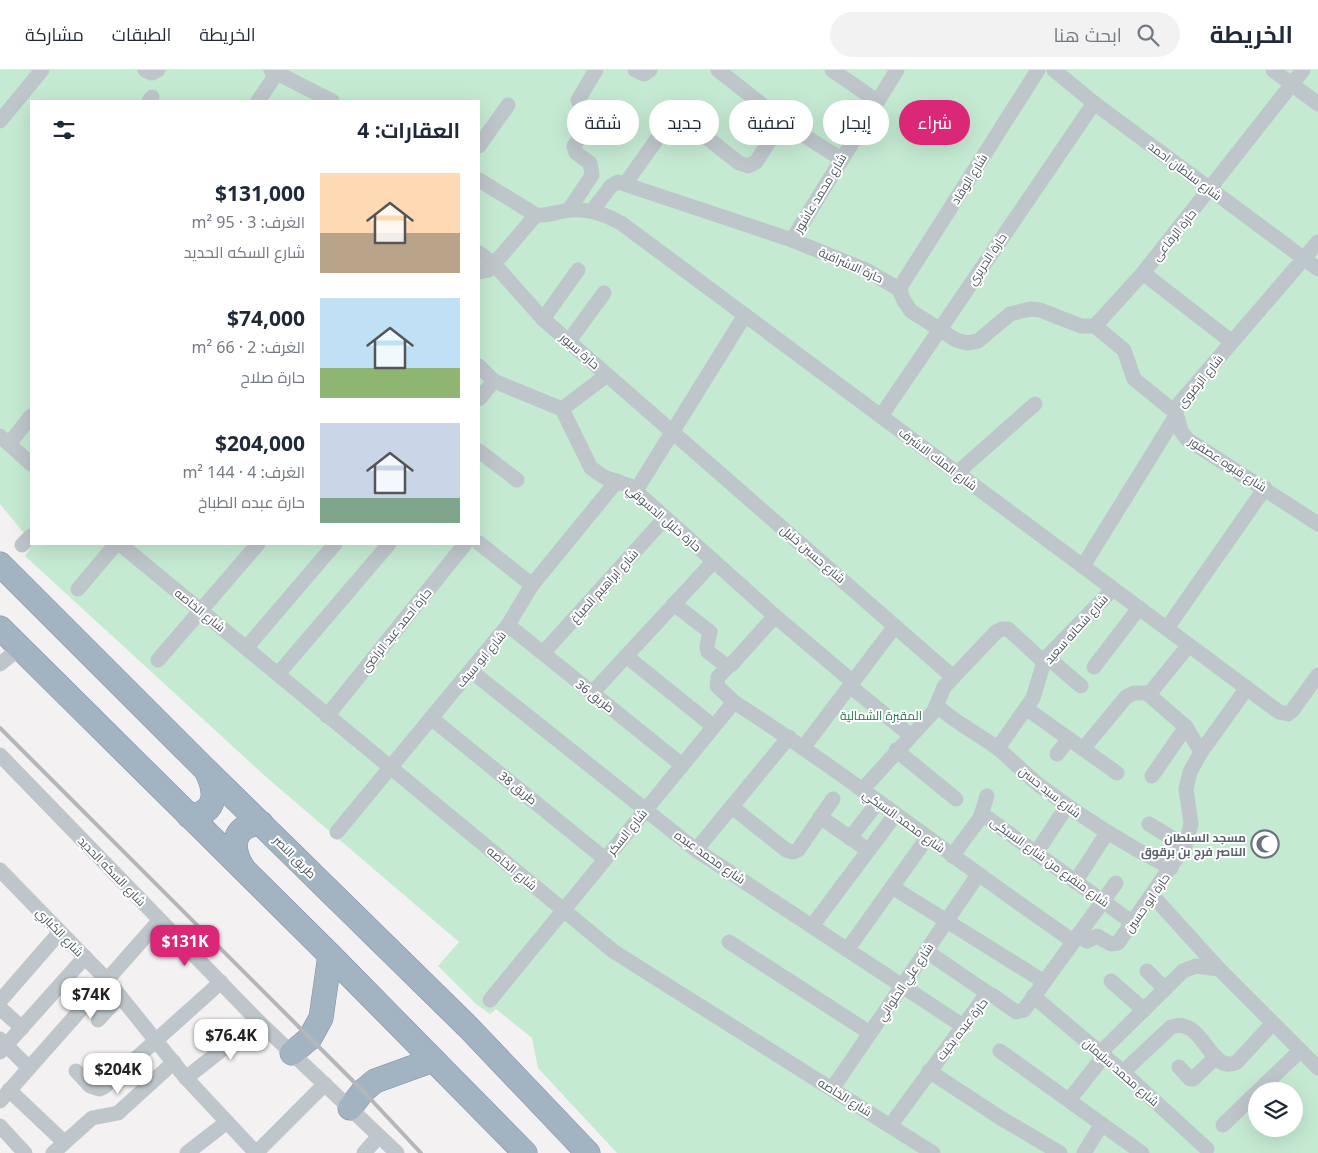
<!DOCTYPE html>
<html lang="ar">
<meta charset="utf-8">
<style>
body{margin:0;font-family:"Noto Sans",Cairo,sans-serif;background:#f2f2f3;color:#1f2937;direction:rtl;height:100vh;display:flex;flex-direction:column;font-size:19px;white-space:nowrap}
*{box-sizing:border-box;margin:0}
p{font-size:16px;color:#747a83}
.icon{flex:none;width:28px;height:28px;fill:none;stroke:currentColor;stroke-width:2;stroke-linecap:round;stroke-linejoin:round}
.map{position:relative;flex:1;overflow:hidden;direction:ltr}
.sheet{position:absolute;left:30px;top:30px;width:450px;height:445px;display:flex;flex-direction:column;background:#fff;border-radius:0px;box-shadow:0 5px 20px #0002;direction:rtl}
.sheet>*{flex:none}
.banner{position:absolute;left:495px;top:30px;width:475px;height:45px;direction:rtl;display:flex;gap:10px}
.buttons{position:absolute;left:1248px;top:1012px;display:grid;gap:10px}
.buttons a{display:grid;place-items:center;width:55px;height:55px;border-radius:50%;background:#fff;box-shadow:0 5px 20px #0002;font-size:25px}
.price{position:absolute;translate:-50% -42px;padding:0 11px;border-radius:10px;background:#fff;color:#222;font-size:16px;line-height:32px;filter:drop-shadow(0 1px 2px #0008)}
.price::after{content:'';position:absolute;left:50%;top:30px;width:15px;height:11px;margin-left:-8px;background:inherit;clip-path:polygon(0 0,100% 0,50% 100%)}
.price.on{background:#db2777;color:#fff}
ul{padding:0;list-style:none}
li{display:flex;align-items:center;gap:15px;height:125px;padding:0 20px}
li span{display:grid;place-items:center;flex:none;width:140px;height:100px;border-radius:0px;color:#555}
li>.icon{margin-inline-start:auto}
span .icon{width:60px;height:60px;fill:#fffc;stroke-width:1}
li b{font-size:21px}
h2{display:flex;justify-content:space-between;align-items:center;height:60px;padding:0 20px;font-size:21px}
.chip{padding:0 18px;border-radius:22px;background:#fff;box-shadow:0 5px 20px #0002;font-size:18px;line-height:45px}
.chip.on{background:#db2777;color:#fff}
header{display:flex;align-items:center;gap:30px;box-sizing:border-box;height:70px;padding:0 25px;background:#fff;border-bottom:1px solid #e0e1e3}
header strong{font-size:24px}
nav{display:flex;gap:28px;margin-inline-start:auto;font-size:18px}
.search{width:350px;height:45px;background:#f2f2f3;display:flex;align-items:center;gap:12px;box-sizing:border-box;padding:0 18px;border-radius:28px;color:#747a83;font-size:19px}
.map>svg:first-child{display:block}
.green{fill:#c5ead2;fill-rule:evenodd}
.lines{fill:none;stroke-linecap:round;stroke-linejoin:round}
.trunk-casing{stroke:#7a91a5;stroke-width:25}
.minor{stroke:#bec6cb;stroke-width:15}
.trunk{stroke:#a2b4c2;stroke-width:24}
.rail{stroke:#b4b6ba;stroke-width:4}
.labels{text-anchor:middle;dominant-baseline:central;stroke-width:4;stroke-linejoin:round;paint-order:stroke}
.street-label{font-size:12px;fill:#4b555c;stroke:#fff}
.park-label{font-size:12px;fill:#237548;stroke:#fff}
.worship-label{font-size:12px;font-weight:bold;fill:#5b616d;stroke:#fff;text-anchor:end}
</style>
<header>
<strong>الخريطة</strong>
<div class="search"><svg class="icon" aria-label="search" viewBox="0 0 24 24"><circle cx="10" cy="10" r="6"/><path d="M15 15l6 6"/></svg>ابحث هنا</div>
<nav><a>الخريطة</a><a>الطبقات</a><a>مشاركة</a></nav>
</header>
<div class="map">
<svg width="1318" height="1083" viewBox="0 0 1318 1083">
<rect width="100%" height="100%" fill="#f3f1f1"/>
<path class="green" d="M0,0H1318V1083H617L538,998L532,968L496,939L490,944L476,934L438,896L459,872L265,706L25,486L33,474H479V31H31V472L0,434ZM1256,1021H1294V1059H1256Z"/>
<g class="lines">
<g class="trunk-casing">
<g id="trunk">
<path d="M0,494L206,700L468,957L588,1083"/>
<path d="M0,558L330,885L525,1083"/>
<path d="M189,746C218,743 217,722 206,700"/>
<path d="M243,798C230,777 232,756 261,753"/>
<path d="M292,983L310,968L321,948L330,885"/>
<path d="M350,1038L363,1021L375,1011L433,990"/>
</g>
</g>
<g class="minor">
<path d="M145,0L152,3L158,0"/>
<path d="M271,0L332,31"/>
<path d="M635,0L644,4L650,0"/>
<path d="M718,0L789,56L841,89"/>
<path d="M832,0L877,31"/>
<path d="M1054,0L1094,33L1318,199"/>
<path d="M1273,0L1318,34"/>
<path d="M149,31L152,27"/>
<path d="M258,31L277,3"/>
<path d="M0,51L42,0"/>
<path d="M479,76L508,35"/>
<path d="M479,110L536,145C546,146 554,143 564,141C584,137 603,143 621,153L1279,642L1288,644L1292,641L1318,605"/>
<path d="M625,114L672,48H682L739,93L748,96L756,92L782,51"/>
<path d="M569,140L592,105L590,93L576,83L574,76L593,47V43L580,35L578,30L596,0"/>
<path d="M592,141L611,116L618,112L792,170L866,200L899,219L904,231L911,241L956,270L967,273L978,271L1010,244L1030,239L1040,240L1081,256H1095"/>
<path d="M792,170L897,0"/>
<path d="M479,183L494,194L543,249L953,607"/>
<path d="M479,202L489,200L536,145"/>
<path d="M1143,203L1232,272"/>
<path d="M899,219L1038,0"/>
<path d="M543,249L578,200"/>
<path d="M1095,256L1143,203L1303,0"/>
<path d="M1095,256L1124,280L1134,309L1176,343L1181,361L1187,369L1318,454"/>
<path d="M569,271L604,223"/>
<path d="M479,296L494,311L562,339L591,398L604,407L630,416L775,546L853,612"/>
<path d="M479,329L494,311"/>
<path d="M562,339L607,305"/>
<path d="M881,346L1094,33"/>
<path d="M0,366L31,394"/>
<path d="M9,374L31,346"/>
<path d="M479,381L517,410"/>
<path d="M957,403L1035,334"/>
<path d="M635,422L745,245"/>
<path d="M479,473L532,515"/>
<path d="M120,474L613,881L933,1083"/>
<path d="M22,475L31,466"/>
<path d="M1083,496L1174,349L1178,335L1318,172"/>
<path d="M78,519L116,474"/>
<path d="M674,534L710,562L707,576L708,582L727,596L731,595L775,546"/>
<path d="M508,555L682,695"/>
<path d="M1167,558L1265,418"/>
<path d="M247,577L335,474"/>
<path d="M543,583L665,448"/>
<path d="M626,586L713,656"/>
<path d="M1047,587L1081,616"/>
<path d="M158,590L258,474"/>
<path d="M0,594L20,578"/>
<path d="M1094,597L1139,538"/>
<path d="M471,601L696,780L963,956"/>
<path d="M278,604L389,474"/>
<path d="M850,616L910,665"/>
<path d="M592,623L714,491"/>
<path d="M1148,624L1186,657L1201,682"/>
<path d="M734,632C851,707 959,793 1073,871"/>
<path d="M937,636C955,652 976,663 996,677C1011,689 1024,703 1039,715C1081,747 1124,774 1171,798"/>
<path d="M1027,639L1117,703"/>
<path d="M327,646L465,474"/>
<path d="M431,648L605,789"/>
<path d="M803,678L895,556"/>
<path d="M998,678L1033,628L1044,592L1047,587L1113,519"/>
<path d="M1083,679L1126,627L1134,623H1150L1189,575"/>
<path d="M896,680L956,729"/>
<path d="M1057,684L1069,669"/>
<path d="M0,685L258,951L397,1083"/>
<path d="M1152,706L1186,657"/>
<path d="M862,720L934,641L944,617L996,562L1002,559H1008L1044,592"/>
<path d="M732,737L786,780L793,782L798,780L833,729"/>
<path d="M820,747L868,780"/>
<path d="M980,748L987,726"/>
<path d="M1149,754L1185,776"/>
<path d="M337,762L508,555L532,515L617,411"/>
<path d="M850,768L878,732"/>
<path d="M696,780L789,667"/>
<path d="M1036,783L1067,736"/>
<path d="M952,786L980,748L985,746L1133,853"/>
<path d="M0,800L107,910L186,1008L256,1083"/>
<path d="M1075,812L1107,763"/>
<path d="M892,817L1043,911"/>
<path d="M1152,825L1219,899L1318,998"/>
<path d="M812,856L895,745"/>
<path d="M1078,865L1087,871L1097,866L1111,874L1118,873L1185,776L1191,754L1186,719L1190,702L1201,682L1247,618"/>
<path d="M729,872L870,963"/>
<path d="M847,880L927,768"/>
<path d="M926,881L989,924"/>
<path d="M1147,901L1165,919"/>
<path d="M1111,911L1144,940"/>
<path d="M1033,926L1123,1002L1207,1079"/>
<path d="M490,930L734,632L717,616L718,607L729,596"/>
<path d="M0,931L60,862"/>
<path d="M0,938L22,958"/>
<path d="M98,950L120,926"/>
<path d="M0,969L29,998"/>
<path d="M1000,981L1142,1083"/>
<path d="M0,982L85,887"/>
<path d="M1100,983L1183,901L1196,896L1219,899"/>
<path d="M1179,997L1190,1009H1193L1216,987"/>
<path d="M76,1001L90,1016L99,1019L104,1017L221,912"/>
<path d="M929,1001L999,1047L1060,1083"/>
<path d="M1123,1002L1171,957C1204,945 1209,1006 1237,992L1272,954"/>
<path d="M186,1008L258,951"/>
<path d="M832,1019L978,805"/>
<path d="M9,1020L64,1072"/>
<path d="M1258,1021L1300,981"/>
<path d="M1069,1030L1104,986"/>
<path d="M0,1031L160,850"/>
<path d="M1223,1055L1256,1023"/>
<path d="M0,1056L25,1083"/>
<path d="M890,1056L986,925H992L1016,942L1024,940L1116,813"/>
<path d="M53,1083L92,1048L118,1043L174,992"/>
<path d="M187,1083L227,1052"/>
<path d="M256,1083L325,1014"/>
<path d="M364,1083L379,1066"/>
<path d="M1084,1083L1102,1054"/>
</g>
<use href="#trunk" class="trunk"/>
<path class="rail" d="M0,658L363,1021L421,1083"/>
</g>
<defs>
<g id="mosque-ring" transform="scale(1.4375)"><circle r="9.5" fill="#fff" stroke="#6b7280" stroke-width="1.5"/><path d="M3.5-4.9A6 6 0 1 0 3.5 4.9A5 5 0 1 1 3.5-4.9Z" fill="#6b7280"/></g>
</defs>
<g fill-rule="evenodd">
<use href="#mosque-ring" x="1265" y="774"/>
</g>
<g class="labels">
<g class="street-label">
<text transform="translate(1185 101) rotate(37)">شارع سلطان احمد</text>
<text transform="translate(969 109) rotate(-58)">شارع الوقاد</text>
<text transform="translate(820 123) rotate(-59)">شارع محمد عاشور</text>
<text transform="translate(1174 165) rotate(-51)">حارة الرفاعى</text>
<text transform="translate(987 189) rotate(-56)">حارة الحريري</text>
<text transform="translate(851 195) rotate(24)">حارة الاشرافية</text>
<text transform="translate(580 281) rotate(41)">حارة سيور</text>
<text transform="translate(1200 311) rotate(-51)">شارع الرضوى</text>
<text transform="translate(938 389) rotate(37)">شارع الملك الاشرف</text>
<text transform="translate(1228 394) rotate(33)">شارع قبوه عصفور</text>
<text transform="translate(664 448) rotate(41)">حارة خليل الدسوقي</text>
<text transform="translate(813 484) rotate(41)">شارع حسين خليل</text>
<text transform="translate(604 516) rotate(-48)">شارع ابراهيم الصياغ</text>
<text transform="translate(200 540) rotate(39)">شارع الخاصه</text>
<text transform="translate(1076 559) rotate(-48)">شارع شحاته سعيد</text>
<text transform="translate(396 560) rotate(-51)">حارة احمد عبد الراضى</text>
<text transform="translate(481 589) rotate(-50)">شارع ابو سيف</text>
<text transform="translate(595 626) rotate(38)">طريق 36</text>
<text transform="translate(518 718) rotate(39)">طريق 38</text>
<text transform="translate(1050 722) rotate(38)">شارع سيد حسن</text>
<text transform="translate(904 751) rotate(36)">شارع محمد السبكي</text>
<text transform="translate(627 762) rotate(-51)">شارع السكر</text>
<text transform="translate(295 787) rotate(45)">طريق النصر</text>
<text transform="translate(710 787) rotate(35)">شارع محمد عبده</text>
<text transform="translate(1050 792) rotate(36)">شارع متفرع من شارع السبكى</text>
<text transform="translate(512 798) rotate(40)">شارع الخاصه</text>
<text transform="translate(112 801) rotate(46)">شارع السكه الحديد</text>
<text transform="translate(1147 833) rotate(-55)">حارة ابو حسين</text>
<text transform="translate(60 862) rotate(46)">شارع الكباري</text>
<text transform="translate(905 912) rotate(-56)">شارع علي الحلواني</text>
<text transform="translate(962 959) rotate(-52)">حارة عبده بخيت</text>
<text transform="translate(1121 1002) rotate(41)">شارع محمد سليمان</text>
<text transform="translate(845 1027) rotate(32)">شارع الخاصه</text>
</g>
<g class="park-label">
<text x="881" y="645">المقبرة الشمالية</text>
</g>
<g class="worship-label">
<text x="1246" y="767">مسجد السلطان<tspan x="1246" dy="14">الناصر فرج بن برقوق</tspan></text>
</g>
</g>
</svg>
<div class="buttons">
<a><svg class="icon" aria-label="layers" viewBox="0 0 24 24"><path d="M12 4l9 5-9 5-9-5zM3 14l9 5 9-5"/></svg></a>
</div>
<b class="price on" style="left:185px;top:897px">$131K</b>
<b class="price" style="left:91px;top:950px">$74K</b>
<b class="price" style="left:231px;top:991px">$76.4K</b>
<b class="price" style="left:118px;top:1025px">$204K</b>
<div class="banner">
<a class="chip on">شراء</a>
<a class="chip">إيجار</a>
<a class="chip">تصفية</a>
<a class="chip">جديد</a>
<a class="chip">شقة</a>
</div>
<section class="sheet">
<h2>العقارات: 4<svg class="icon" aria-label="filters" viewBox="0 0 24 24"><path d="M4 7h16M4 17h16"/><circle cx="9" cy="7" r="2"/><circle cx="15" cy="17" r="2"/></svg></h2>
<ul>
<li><span style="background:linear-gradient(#ffd9b3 60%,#b9a48a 0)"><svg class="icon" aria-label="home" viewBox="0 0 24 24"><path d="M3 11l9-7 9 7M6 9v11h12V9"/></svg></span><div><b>$131,000</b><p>الغرف: 3 · 95 m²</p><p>شارع السكه الحديد</p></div></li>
<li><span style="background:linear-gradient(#bfe0f5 70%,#8fb573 0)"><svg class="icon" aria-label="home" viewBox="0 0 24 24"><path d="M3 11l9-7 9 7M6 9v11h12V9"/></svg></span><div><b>$74,000</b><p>الغرف: 2 · 66 m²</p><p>حارة صلاح</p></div></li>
<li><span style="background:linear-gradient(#c9d6e8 75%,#7fa58c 0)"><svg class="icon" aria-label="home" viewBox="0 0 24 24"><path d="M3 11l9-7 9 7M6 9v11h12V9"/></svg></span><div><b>$204,000</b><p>الغرف: 4 · 144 m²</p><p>حارة عبده الطباخ</p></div></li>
</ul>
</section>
</div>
